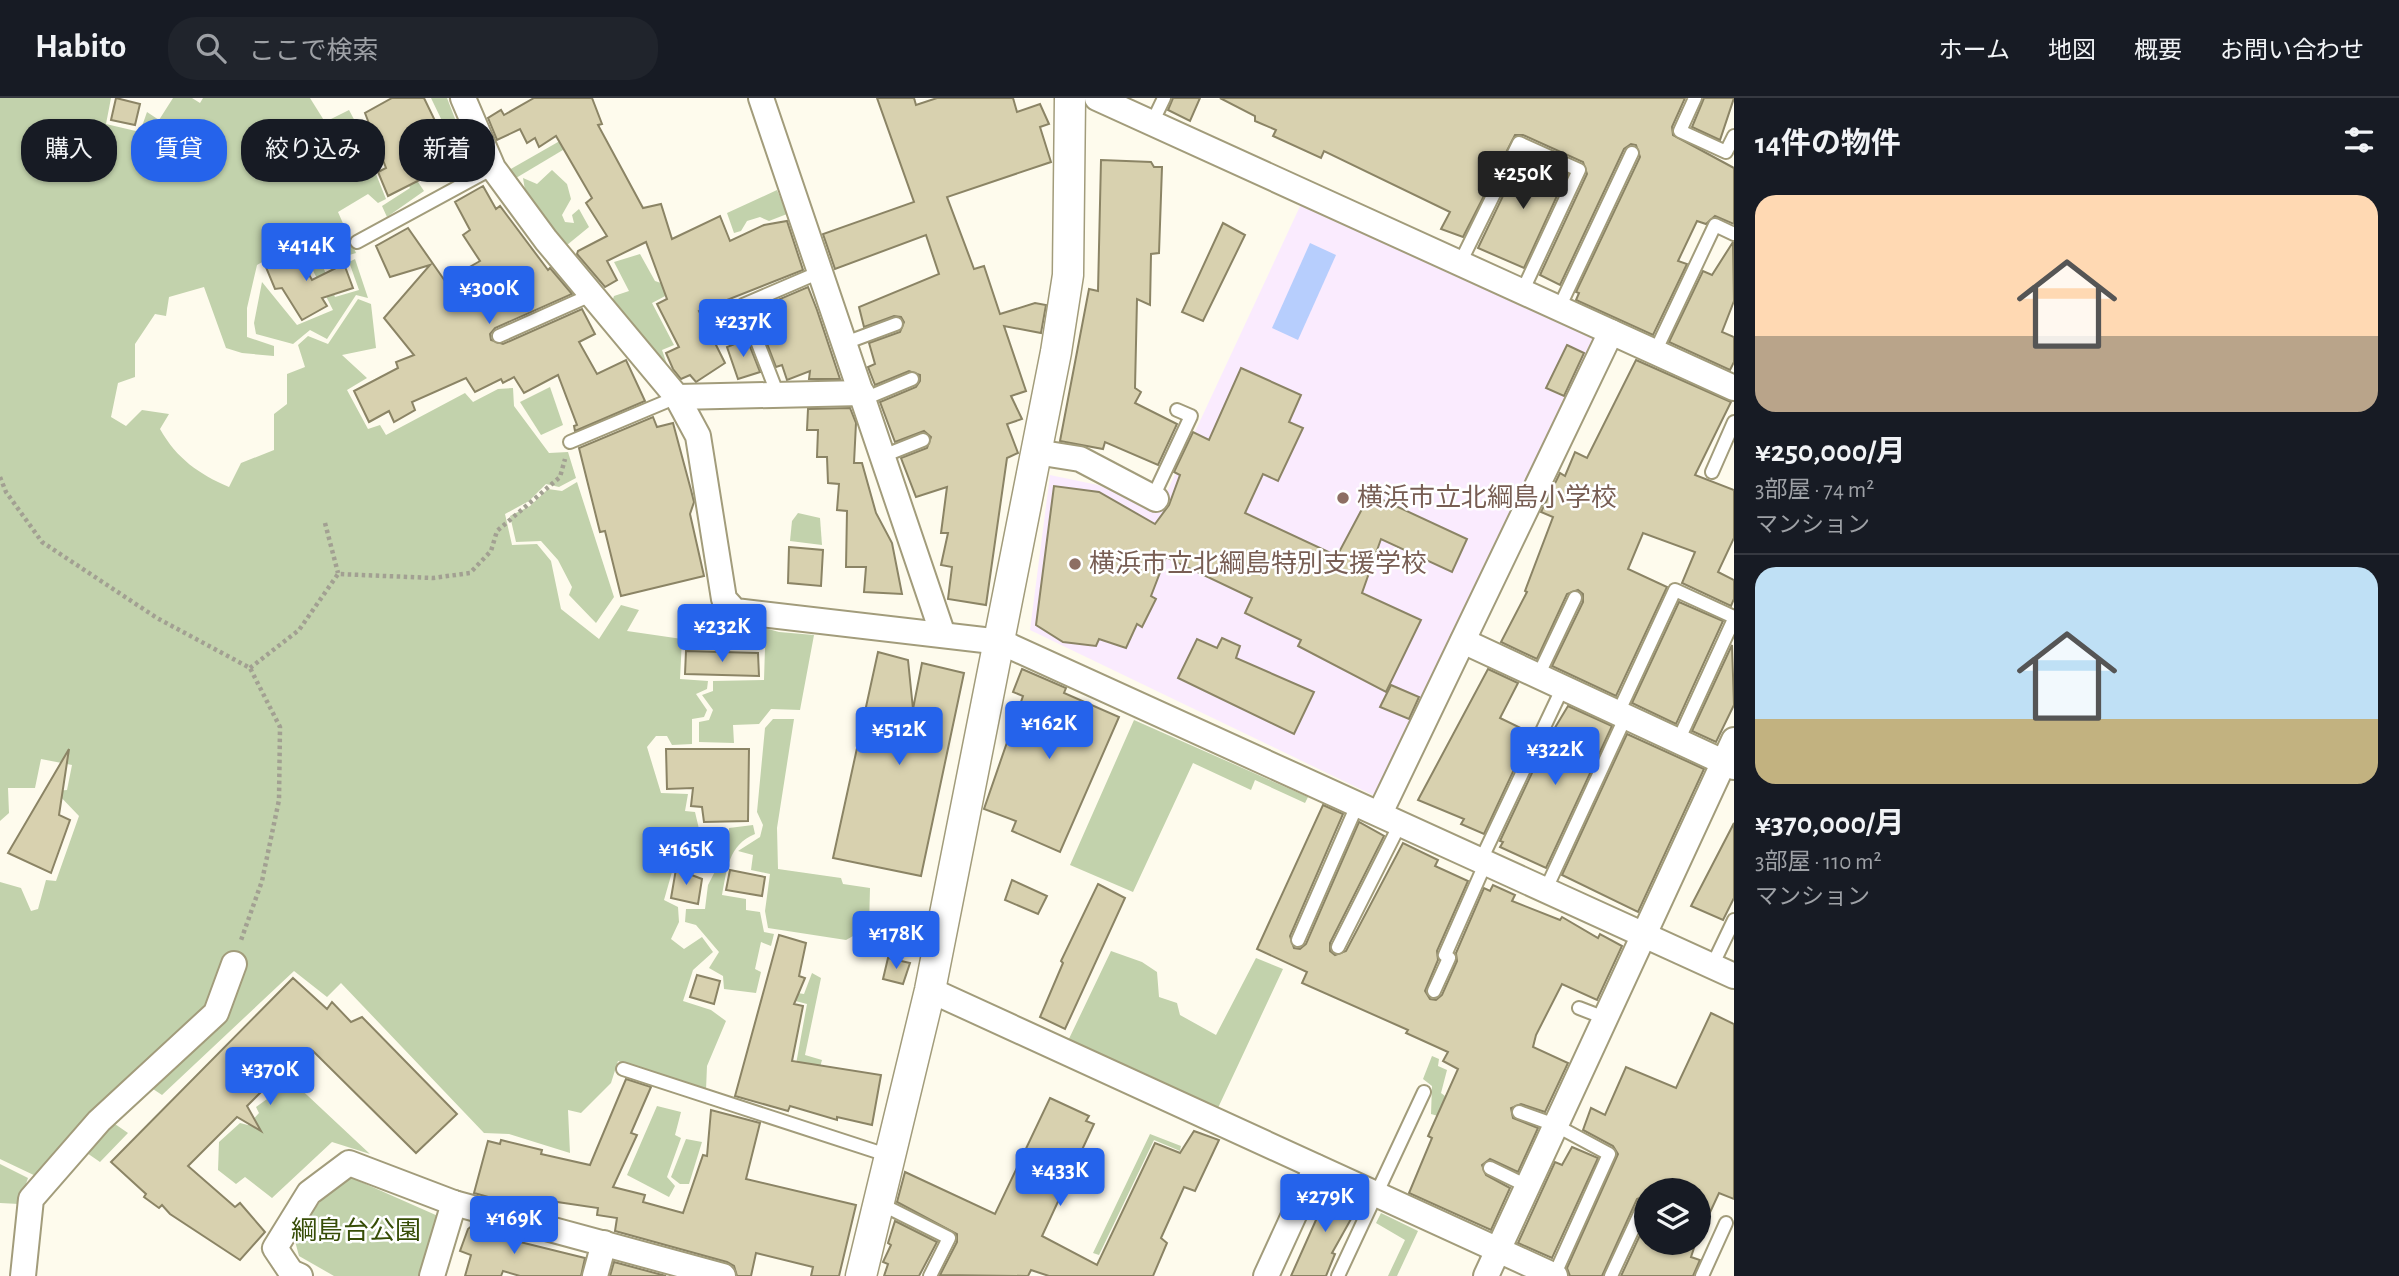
<!DOCTYPE html>
<html lang="ja">
<meta charset="utf-8">
<style>
body{margin:0;font-family:"Alegreya Sans","Noto Sans JP",sans-serif;background:#20242c;color:#f1f3f6;height:100vh;display:flex;flex-direction:column;font-size:26px;white-space:nowrap}
*{box-sizing:border-box;margin:0}
p{font-size:23px;color:#9ea1a6}
.icon{flex:none;width:38px;height:38px;fill:none;stroke:currentColor;stroke-width:2;stroke-linecap:round;stroke-linejoin:round}
.map{position:relative;flex:1;overflow:hidden}
.drawer{display:flex;flex-direction:column;background:#171b24;width:665px}
.drawer>*{flex:none}
.hud{position:absolute;left:21px;top:21px;width:665px;height:63px;display:flex;gap:14px}
.controls{position:absolute;left:1634px;top:1080px;display:grid;gap:14px}
.controls a{display:grid;place-items:center;width:77px;height:77px;border-radius:50%;background:#171b24;box-shadow:0 2px 5px #0004;font-size:35px}
.price{position:absolute;translate:-50% -60px;padding:0 16px;border-radius:7px;background:#2563eb;color:#fff;font-size:23px;line-height:46px;filter:drop-shadow(0 2px 4px #0008)}
.price::after{content:'';position:absolute;left:50%;top:42px;width:21px;height:16px;margin-left:-10px;background:inherit;clip-path:polygon(0 0,100% 0,50% 100%)}
.price.selected{background:#222;color:#fff}
ul{padding:0;list-style:none}
li{display:grid;align-content:center;gap:14px;height:371px;padding:0 21px}
li+li{border-top:2px solid #363941}
li span{display:grid;place-items:center;height:217px;border-radius:21px;color:#555}
li>.icon{margin-inline-start:auto}
span .icon{width:126px;height:126px;fill:#fffc;stroke-width:1}
li b{font-size:30px}
h2{display:flex;justify-content:space-between;align-items:center;height:84px;padding:0 21px;font-size:30px}
.tag{padding:0 24px;border-radius:28px;background:#171b24;box-shadow:0 2px 5px #0004;font-size:24px;line-height:63px}
.tag.selected{background:#2563eb;color:#fff}
header{display:flex;align-items:center;gap:42px;box-sizing:border-box;height:98px;padding:0 35px;background:#171b24;border-bottom:2px solid #363941}
header strong{font-size:33px}
nav{display:flex;gap:38px;margin-inline-start:auto;font-size:24px}
.search{width:490px;height:63px;background:#20242c;display:flex;align-items:center;gap:18px;box-sizing:border-box;padding:0 24px;border-radius:28px;color:#9ea1a6;font-size:26px}
main{display:flex;flex:1;min-height:0}
.map>svg:first-child{display:block}
.education{fill:#faebfe}
.green{fill:#c2d2ac}
.water{fill:#b7cefd}
.building{fill:#d8d1af;stroke:#8b8465;stroke-width:2}
.lines{fill:none;stroke-linecap:round;stroke-linejoin:round}
.service-casing{stroke:#a29c7b;stroke-width:16}
.minor-casing{stroke:#a29c7b;stroke-width:28}
.tertiary-casing{stroke:#a29c7b;stroke-width:33}
.path{stroke:#a2a092;stroke-width:4.5;stroke-dasharray:3.5 3.5;stroke-linecap:butt}
.service{stroke:#fff;stroke-width:12}
.minor{stroke:#fff;stroke-width:24}
.tertiary{stroke:#fff;stroke-width:30}
.education-dot{fill:#8d6e63;stroke:#fff;stroke-width:2.5}
.labels{text-anchor:middle;dominant-baseline:central;stroke-width:5;stroke-linejoin:round;paint-order:stroke}
.education-label{font-size:26px;fill:#785e54;stroke:#fff;text-anchor:start}
.park-label{font-size:26px;fill:#374d07;stroke:#fff}
</style>
<header>
<strong>Habito</strong>
<div class="search"><svg class="icon" aria-label="search" viewBox="0 0 24 24"><circle cx="10" cy="10" r="6"/><path d="M15 15l6 6"/></svg>ここで検索</div>
<nav><a>ホーム</a><a>地図</a><a>概要</a><a>お問い合わせ</a></nav>
</header>
<main>
<div class="map">
<svg width="1734" height="1178" viewBox="0 0 1734 1178">
<rect width="100%" height="100%" fill="#fefbed"/>
<path class="education" d="M1302,104L1600,238L1379,700L1030,532L1050,377L1098,387L1158,413Z"/>
<g class="green">
<path d="M0,0H111L106,26L140,34L147,14L159,22L173,0H192L200,5L203,0H310L325,24L349,12L379,68L374,71L386,101L378,105L368,96L338,114L356,155L329,163L296,145L257,167L247,210V239L274,248V258L242,255L226,250L204,189L169,199L166,218L155,216L135,246V279L118,285L111,319L126,328L142,312L169,316L160,331C177,361 199,376 229,389L241,365L274,352V316L287,306V276L305,269L298,247L308,238L328,246L358,201L371,206L376,250L342,257L367,280L347,292L368,331L380,327L386,337L465,295L473,304L498,291L513,290L514,308L549,355L568,354L576,380L559,389L546,386L529,403L505,416L512,447L537,446L551,463L561,511L599,541L621,507L639,512L627,533L682,541L680,581L708,583L707,591L696,596L707,612L704,619L692,621V646L672,647L667,638H656L647,649L661,695L688,696L685,713L695,714L699,731H714L716,749L691,765V770L674,767L664,802L678,809L679,824L671,841L684,851L702,839L713,854L693,872L683,903L711,912L726,923L707,968L706,992L618,963L611,985L581,1015L568,1012L570,1055L509,1036L484,1035L341,885L327,899L294,873L162,997L138,981L99,1015L128,1035L100,1064L71,1044L40,1080L0,1061V784L21,790L31,813L38,811L46,782L56,783L79,718L55,693L67,692L72,667L41,661L35,690H8L9,715L0,723Z"/>
<path d="M431,0H447L459,31L425,50L408,43L444,27Z"/>
<path d="M572,36L578,43L516,80L509,72Z"/>
<path d="M410,72L424,93L387,119L382,108L410,90L404,77Z"/>
<path d="M552,72L567,86L571,101L562,117L565,124L574,125L572,117L579,111L589,129L567,147L526,98L523,80L537,86Z"/>
<path d="M777,92L787,116L769,123L760,119L747,123L741,133L734,135L727,115Z"/>
<path d="M304,155L322,166L335,199L359,192L349,164L355,161L368,200L356,197L327,241L310,232L293,246L256,236L254,225L262,184L297,227L333,212Z"/>
<path d="M640,156L655,183L664,186L669,196L652,205L674,247L662,252L671,278L612,204L614,198L629,193L614,164Z"/>
<path d="M550,289L563,327L541,337L520,304Z"/>
<path d="M577,384L614,499L596,525L569,497L572,489L558,462L541,443L516,444L510,418L530,408L548,391L562,393Z"/>
<path d="M798,415L820,420L822,447L790,443L792,423Z"/>
<path d="M732,521L779,534L814,537L800,612L771,611L759,626L733,627L734,645L699,644V624L709,622L713,612L702,597L713,593V583L764,582L765,550L732,546Z"/>
<path d="M773,621H794L777,730L778,771L841,780L843,786L870,790L869,829L846,842L768,830L765,813L770,776L751,772L753,757L738,753L760,739L763,727L757,714L765,630Z"/>
<path d="M1134,622L1308,699L1305,705L1255,682L1251,692L1193,665L1133,794L1070,767Z"/>
<path d="M753,727L755,736C728,747 727,772 722,797L746,801V812L760,814L764,834L774,836L771,848L761,844L755,871L761,874L756,895L724,891L723,878L709,870L719,854L696,827L685,824L686,811H705L708,787L728,748L729,730Z"/>
<path d="M1111,853L1142,864L1157,874L1159,899L1177,905L1180,917L1216,937L1256,860L1283,871L1217,1012L1066,947Z"/>
<path d="M812,875L821,880L805,957L822,962L811,1001L794,977L807,906L784,900L785,893L804,896Z"/>
<path d="M1432,958L1439,961L1438,968L1447,972L1441,995L1445,998L1438,1018L1431,1016L1432,988L1423,981Z"/>
<path d="M292,983L370,1056L332,1044L272,1100L245,1079L236,1086L218,1072L219,1044L240,1025L248,1027L259,1015L256,1009Z"/>
<path d="M657,1008L681,1014L675,1037L681,1040L667,1079L675,1088L669,1099L627,1077Z"/>
<path d="M1150,1036L1181,1048L1180,1053L1154,1042L1099,1157L1093,1155Z"/>
<path d="M686,1041L702,1044L689,1086H680L671,1079Z"/>
<path d="M0,1066L28,1080L19,1106L0,1105Z"/>
<path d="M352,1080L438,1118L421,1178H334L299,1158L295,1143C308,1121 325,1088 352,1080Z"/>
<path d="M1381,1115L1418,1133L1397,1178H1388L1405,1142L1376,1125Z"/>
</g>
<path class="water" d="M1310,145L1336,157L1298,242L1272,230Z"/>
<g class="building">
<path d="M116,0L140,6L135,27L111,22Z"/>
<path d="M392,0H424L455,64L388,98L378,74L386,70L365,15Z"/>
<path d="M534,0H592L602,26L598,27L643,110L661,106L672,141L720,118L730,143L764,127L787,123L803,172L699,213L725,265L696,284L690,277L681,281L673,271L666,255L679,249L657,206L667,201L646,144L607,163L617,182L605,189L577,156L578,153L607,138L586,105L592,100L556,38L539,49L535,40L527,45L520,31L497,42L488,20L501,12L504,17Z"/>
<path d="M877,0H914L916,7L937,0H1013L1017,14L1040,6L1049,26L1040,29L1051,64L947,99L974,171L984,168L1000,216L1035,205L1046,207L1041,235L1004,228L1026,293L1011,298L1022,321L1007,326L1018,355L1007,360L986,507L948,501L952,469L941,467L948,435H941L947,389L916,399L901,360L927,350L931,339L924,333L895,344L880,304L916,289L920,283V277L909,273L875,287L868,269L875,266L869,245L900,234L904,224L901,219L894,218L864,229L859,209L939,176L926,137L835,171L823,136L914,104Z"/>
<path d="M1173,0H1200L1190,23L1168,12Z"/>
<path d="M1220,0H1685L1672,29L1673,37L1734,70V126L1715,118L1706,126L1697,123L1678,163L1687,166L1653,237L1576,202L1579,195L1576,194L1640,59L1636,47L1631,46L1624,51L1560,187L1540,177L1587,76L1583,64L1523,37H1515L1463,139L1441,131L1450,114L1324,53L1321,60L1273,38L1276,32L1255,23V18Z"/>
<path d="M1704,0H1734L1720,42L1692,29Z"/>
<path d="M1523,56L1567,76L1524,170L1478,150Z"/>
<path d="M1101,62L1151,64L1154,69H1162L1159,155L1151,156L1150,207L1137,201L1135,290L1141,294L1135,305L1177,326L1158,367L1105,344L1103,351L1060,343L1089,191L1098,193Z"/>
<path d="M483,88L496,111L500,108L548,172L550,170L572,196L495,230L490,236L491,242L503,246L582,211L595,236L579,244L597,276L626,262L645,303L575,333L574,328L577,327L558,277L524,295L514,279L503,285L501,281L475,294L466,280L412,304L415,312L394,324L389,313L369,324L354,293L398,270L396,264L414,257L384,220L430,167L390,179L376,148L408,130L445,183L480,163L463,137L470,132L455,104Z"/>
<path d="M1223,125L1245,137L1203,223L1182,214Z"/>
<path d="M1733,144L1734,203L1722,234L1734,239V264L1730,272L1669,244L1703,173L1712,177Z"/>
<path d="M295,151L312,182L344,166L353,190L322,200L327,208L302,222L282,190L275,191L265,167Z"/>
<path d="M808,189L817,212L840,281H809L810,273L787,282L782,267L776,269L763,235L767,234L759,210Z"/>
<path d="M747,241L760,274L738,281L727,249Z"/>
<path d="M1567,247L1584,255L1564,298L1546,290Z"/>
<path d="M1636,262L1731,304L1695,377L1734,392V440L1718,474L1734,482V501L1731,508L1682,485L1695,454L1643,435L1628,471L1667,489L1616,598L1552,568L1583,504V496L1578,492L1567,496L1537,561L1501,544L1527,494L1525,493L1553,419L1541,414L1560,375L1565,378L1575,354L1587,360Z"/>
<path d="M1241,270L1301,297L1289,324L1303,330L1278,383L1263,376L1245,415L1337,458L1370,396L1467,441L1452,474L1381,441L1362,495L1421,522L1386,594L1298,548L1301,542L1245,515L1252,500L1166,459L1151,498L1156,501L1142,529L1137,526L1126,550L1099,541L1096,548L1063,544L1036,527L1054,388L1099,394L1155,426L1169,407L1180,377L1174,374L1193,334L1209,342Z"/>
<path d="M850,310L856,325L854,365H862L876,415L892,445L902,496L864,494L866,469H846L847,413L837,412L839,386L828,385L827,359H817L818,332H807L808,311Z"/>
<path d="M653,319L657,329L673,325L691,392L694,404L690,416L704,478L621,498L605,433L600,434L579,350Z"/>
<path d="M789,449L823,452L821,488L788,485Z"/>
<path d="M1679,504L1723,523L1676,626L1632,605Z"/>
<path d="M1222,540L1240,548L1236,560L1314,594L1294,636L1178,580L1197,541L1217,550Z"/>
<path d="M1732,547L1734,607L1716,644L1692,633Z"/>
<path d="M686,553L758,555L759,578L685,576Z"/>
<path d="M878,554L908,562L913,611L922,565L964,575L921,778L833,760Z"/>
<path d="M1022,571L1066,590L1064,595L1119,619L1060,754L1012,733L1016,723L984,711L1023,598L1013,594Z"/>
<path d="M1488,571L1518,585L1500,620L1531,635L1484,736L1461,726L1464,721L1418,702Z"/>
<path d="M1391,587L1419,599L1409,621L1380,609Z"/>
<path d="M1568,608L1612,628L1546,770L1500,749L1503,744L1500,743L1547,643Z"/>
<path d="M1627,636L1704,671L1638,814L1562,777Z"/>
<path d="M69,651L59,717L70,722L51,775L8,755Z"/>
<path d="M666,651H749L748,723L704,724L702,709L691,708L693,690L667,691Z"/>
<path d="M1323,707L1343,716L1290,838L1294,850L1300,851L1306,846L1359,724L1384,738L1330,845V853L1335,857L1346,853L1403,745L1438,762L1435,768L1468,783L1437,853L1438,862L1425,893L1430,901L1436,902L1442,897L1457,863L1456,855L1484,790L1490,793L1493,787L1515,797L1512,803L1560,822L1562,819L1598,840L1600,836L1622,848L1597,902L1562,886L1536,937L1533,949L1568,965L1545,1014L1521,1006L1511,1010L1513,1020L1538,1030L1518,1074L1490,1061L1482,1067L1486,1077L1510,1090L1491,1132L1409,1095L1432,1040L1428,1038L1458,971L1443,963L1448,954L1406,935L1408,932L1302,885L1307,874L1257,851Z"/>
<path d="M1734,725V800L1723,822L1691,808Z"/>
<path d="M676,771L702,781L698,806L671,800Z"/>
<path d="M730,772L765,779L762,798L726,792Z"/>
<path d="M1012,782L1047,798L1038,816L1005,802Z"/>
<path d="M1098,786L1125,800L1065,931L1040,919L1063,865L1061,863Z"/>
<path d="M779,837L806,845L799,878L805,880L794,906L803,908L792,963L881,977L872,1027L837,1019V1022L790,1008L788,1013L735,998Z"/>
<path d="M888,860L910,865L903,886L883,881Z"/>
<path d="M697,877L720,883L714,906L690,899Z"/>
<path d="M293,880L327,911L332,904L351,924L362,919L457,1016L416,1055L313,953L307,960L301,954L247,1008L261,1033L237,1019L188,1068L235,1109L240,1105L265,1134L240,1162L170,1116L162,1107L159,1110L144,1099L146,1096L111,1064Z"/>
<path d="M1711,915L1734,926V1101L1719,1095L1699,1138V1092H1647V1097L1637,1101L1602,1178H1570L1567,1170L1618,1056L1613,1048L1583,1032L1591,1010L1605,1017L1626,969L1676,990Z"/>
<path d="M626,981L651,989L631,1035L637,1037L613,1089L645,1097L643,1104L683,1115L703,1057L707,1058L711,1012L760,1025L746,1081L856,1107L839,1178H811L813,1169L756,1155L751,1178H737L734,1168L727,1164L615,1133L617,1120L597,1117L598,1110L530,1100L528,1110L474,1095L488,1043L500,1046L501,1042L542,1052L541,1056L590,1067Z"/>
<path d="M1050,1000L1089,1018L1086,1023L1094,1026L1042,1138L1097,1167L1155,1045L1180,1055L1194,1033L1219,1042L1195,1093L1184,1089L1161,1140L1167,1145L1153,1178H1049L1031,1172L1028,1178L940,1177L957,1144V1136L897,1104L905,1074L995,1116Z"/>
<path d="M1572,1049L1598,1060L1552,1160L1518,1145L1555,1064L1562,1067Z"/>
<path d="M1325,1089L1360,1105L1332,1155L1335,1156L1326,1178H1291L1320,1113L1316,1110Z"/>
<path d="M1647,1122V1144H1696L1691,1159L1700,1162L1693,1178H1621Z"/>
<path d="M895,1123L937,1144L919,1178H884L888,1166L883,1164L891,1147L888,1145Z"/>
<path d="M474,1126L521,1139L520,1144L585,1160L581,1178H520L503,1173L501,1178H465L471,1157L460,1153L468,1131Z"/>
<path d="M614,1164L666,1178H610Z"/>
</g>
<g class="lines">
<g class="service-casing">
<g id="service">
<path d="M1695,0L1680,33L1726,54L1734,38"/>
<path d="M1152,25L1164,0"/>
<path d="M357,144L493,70"/>
<path d="M1460,165L1519,45L1579,72L1522,194"/>
<path d="M1559,210L1632,55"/>
<path d="M499,238L591,197"/>
<path d="M845,245L896,226"/>
<path d="M1655,254L1715,127L1734,136"/>
<path d="M778,297L743,207L820,174"/>
<path d="M864,301L912,281"/>
<path d="M570,344L677,299"/>
<path d="M883,358L923,342"/>
<path d="M1712,374L1734,324"/>
<path d="M1153,399L1191,318L1177,312"/>
<path d="M1538,578L1575,500"/>
<path d="M1618,615L1675,492L1734,519"/>
<path d="M1678,643L1734,521"/>
<path d="M1481,762L1563,589"/>
<path d="M1546,791L1626,618"/>
<path d="M1298,842L1358,705"/>
<path d="M1338,849L1401,724"/>
<path d="M1712,868L1734,822"/>
<path d="M1434,893L1449,860L1445,857L1486,764"/>
<path d="M1579,910L1605,920"/>
<path d="M623,971L890,1058"/>
<path d="M1519,1014L1555,1027L1609,1056L1554,1178"/>
<path d="M1490,1070L1527,1088"/>
<path d="M879,1105L949,1140L930,1178"/>
<path d="M1338,1178L1424,994"/>
<path d="M1611,1178L1645,1105"/>
<path d="M1702,1178L1726,1125"/>
</g>
</g>
<g class="minor-casing">
<g id="minor">
<path d="M463,0L493,70L546,142L677,299L698,338L724,501L735,513L1001,544L1734,878"/>
<path d="M761,0L943,537"/>
<path d="M1097,0L1734,290"/>
<path d="M677,299L862,295"/>
<path d="M1036,354L1080,361L1156,401"/>
<path d="M1463,543L1734,669"/>
<path d="M1380,715L1611,234"/>
<path d="M930,892L1555,1178"/>
<path d="M23,1178L31,1101L99,1023L216,915L234,866"/>
<path d="M300,1178L291,1174L275,1150L309,1095L349,1065L454,1105L723,1178"/>
<path d="M432,1178L454,1105"/>
<path d="M595,1178L604,1145"/>
<path d="M1266,1178L1316,1069"/>
<path d="M1486,1178L1734,642"/>
</g>
</g>
<g class="tertiary-casing">
<path id="tertiary" d="M861,1178L930,892L1056,254L1068,177L1070,0"/>
</g>
<g class="path">
<path d="M0,379L6,394L42,444L157,520L250,570L280,629L279,702L262,783L240,845"/>
<path d="M325,425L338,475"/>
<path d="M250,570L299,532L338,476L433,480L470,475L491,453L497,433L560,379L565,361"/>
</g>
<use href="#service" class="service"/>
<use href="#minor" class="minor"/>
<use href="#tertiary" class="tertiary"/>
</g>
<g class="education-dot">
<circle cx="1343" cy="400" r="7"/>
<circle cx="1075" cy="466" r="7"/>
</g>
<g class="labels">
<g class="education-label">
<text x="1357" y="400">横浜市立北綱島小学校</text>
<text x="1089" y="466">横浜市立北綱島特別支援学校</text>
</g>
<g class="park-label">
<text x="356" y="1133">綱島台公園</text>
</g>
</g>
</svg>
<div class="controls">
<a><svg class="icon" aria-label="layers" viewBox="0 0 24 24"><path d="M12 4l9 5-9 5-9-5zM3 14l9 5 9-5"/></svg></a>
</div>
<b class="price selected" style="left:1523px;top:113px">¥250K</b>
<b class="price" style="left:306px;top:185px">¥414K</b>
<b class="price" style="left:489px;top:228px">¥300K</b>
<b class="price" style="left:743px;top:261px">¥237K</b>
<b class="price" style="left:722px;top:566px">¥232K</b>
<b class="price" style="left:1049px;top:663px">¥162K</b>
<b class="price" style="left:899px;top:669px">¥512K</b>
<b class="price" style="left:1555px;top:689px">¥322K</b>
<b class="price" style="left:686px;top:789px">¥165K</b>
<b class="price" style="left:896px;top:873px">¥178K</b>
<b class="price" style="left:270px;top:1009px">¥370K</b>
<b class="price" style="left:1060px;top:1110px">¥433K</b>
<b class="price" style="left:1325px;top:1136px">¥279K</b>
<b class="price" style="left:514px;top:1158px">¥169K</b>
<div class="hud">
<a class="tag">購入</a>
<a class="tag selected">賃貸</a>
<a class="tag">絞り込み</a>
<a class="tag">新着</a>
</div>
</div>
<section class="drawer">
<h2>14件の物件<svg class="icon" aria-label="filters" viewBox="0 0 24 24"><path d="M4 7h16M4 17h16"/><circle cx="9" cy="7" r="2"/><circle cx="15" cy="17" r="2"/></svg></h2>
<ul>
<li><span style="background:linear-gradient(#ffd9b3 65%,#b9a48a 0)"><svg class="icon" aria-label="home" viewBox="0 0 24 24"><path d="M3 11l9-7 9 7M6 9v11h12V9"/></svg></span><div><b>¥250,000/月</b><p>3部屋 · 74 m²</p><p>マンション</p></div></li>
<li><span style="background:linear-gradient(#bfe0f5 70%,#c2b280 0)"><svg class="icon" aria-label="home" viewBox="0 0 24 24"><path d="M3 11l9-7 9 7M6 9v11h12V9"/></svg></span><div><b>¥370,000/月</b><p>3部屋 · 110 m²</p><p>マンション</p></div></li>
</ul>
</section>
</main>
